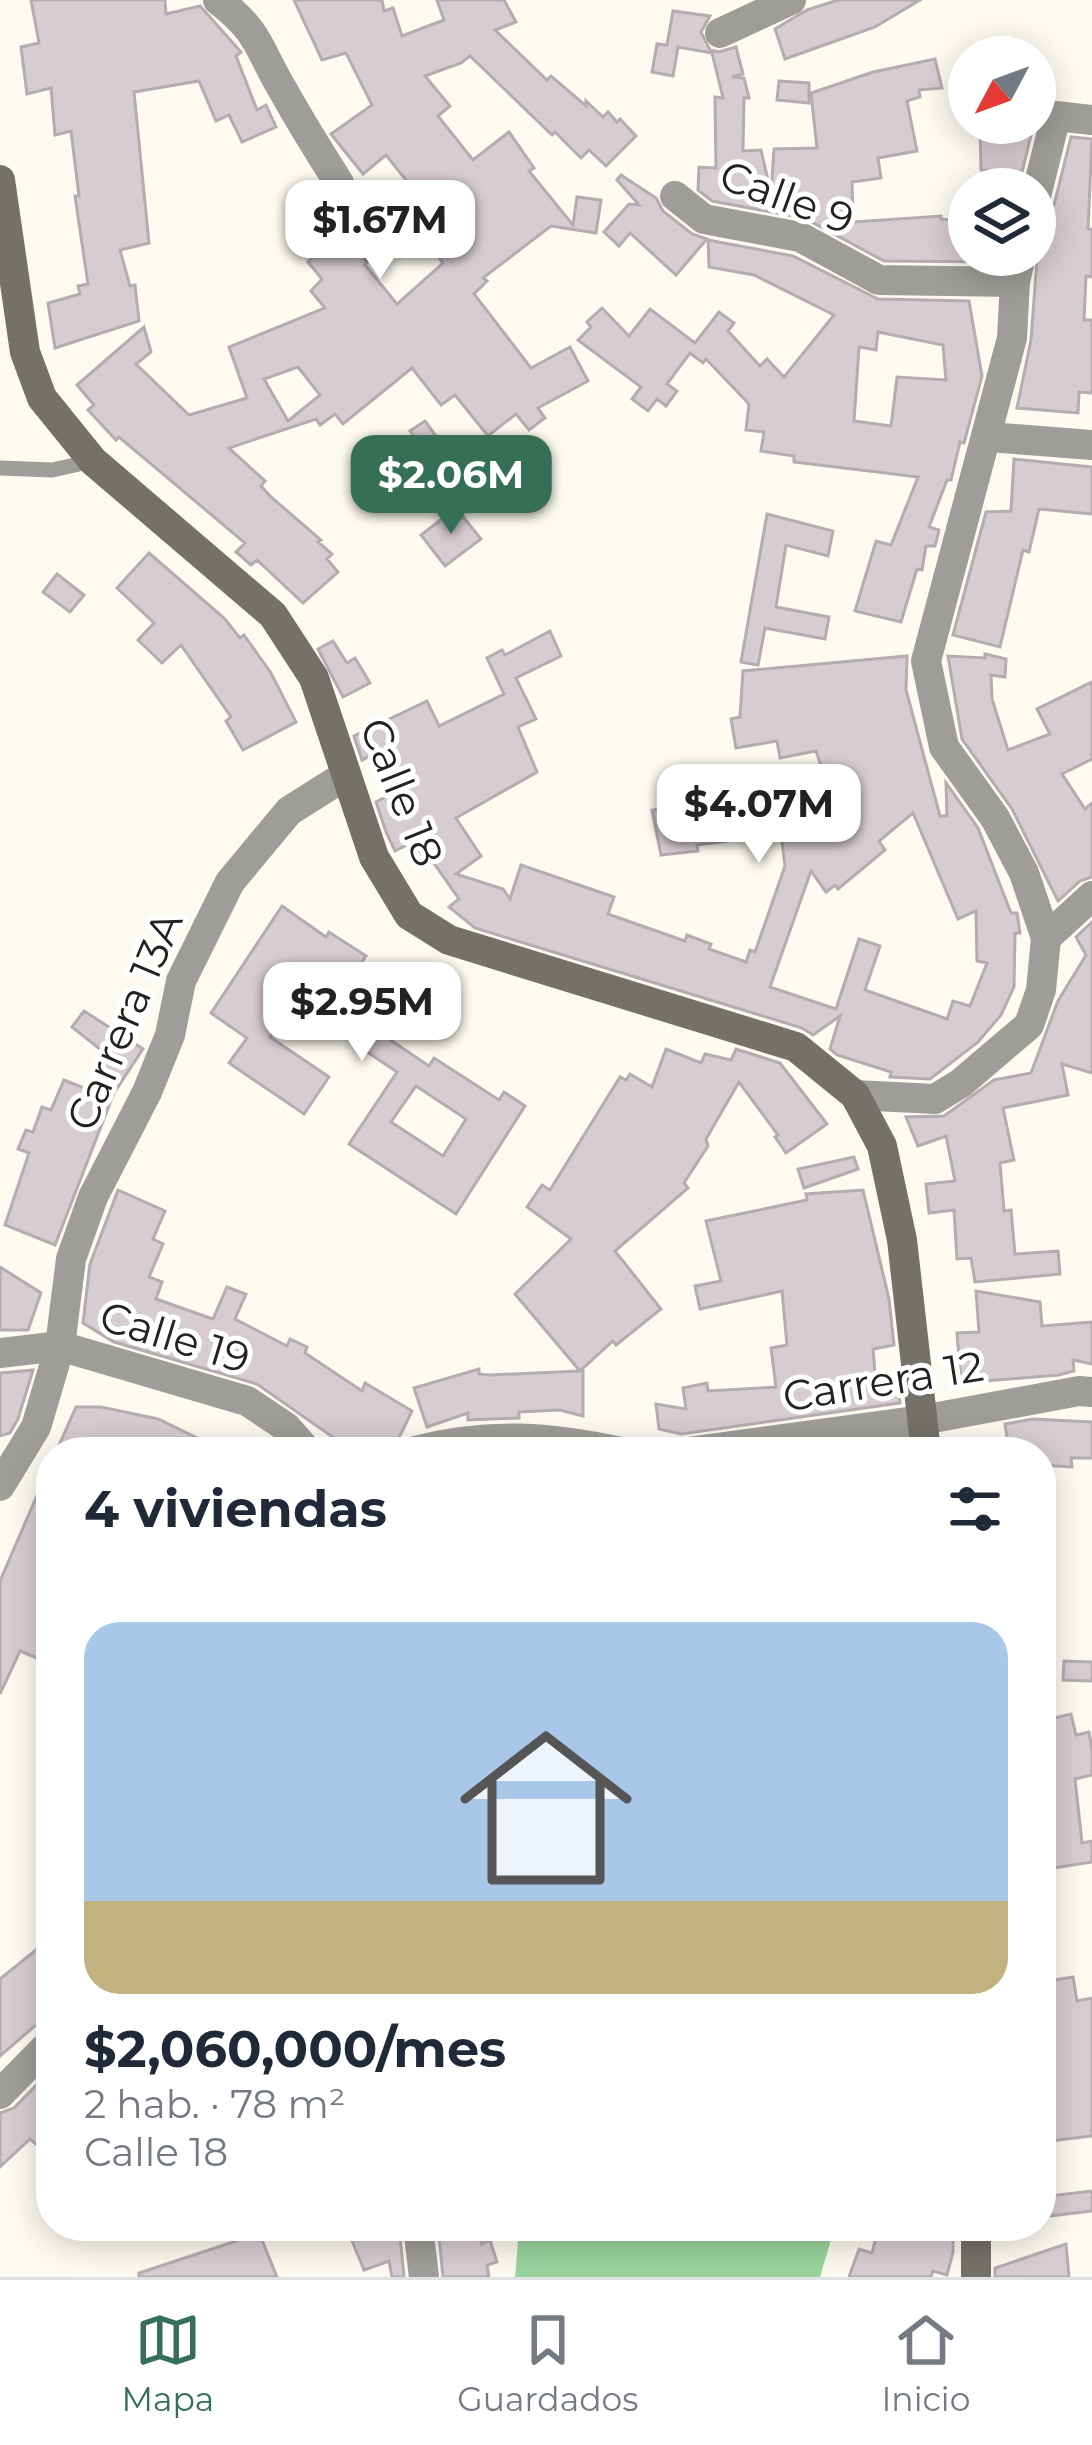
<!DOCTYPE html>
<html lang="es">
<meta charset="utf-8">
<style>
body{margin:0;font-family:Montserrat,sans-serif;background:#f2f2f3;color:#1f2937;height:100vh;display:flex;flex-direction:column;font-size:45px;white-space:nowrap}
*{box-sizing:border-box;margin:0}
p{font-size:39px;color:#747a83}
.icon{flex:none;width:66px;height:66px;fill:none;stroke:currentColor;stroke-width:2;stroke-linecap:round;stroke-linejoin:round}
.map{position:relative;flex:1;overflow:hidden}
.sheet{position:absolute;left:36px;top:1437px;width:1020px;height:804px;display:flex;flex-direction:column;background:#fff;border-radius:48px;box-shadow:0 6px 30px #0003}
.sheet>*{flex:none}
.needle{width:78px;rotate:229deg}
.buttons{position:absolute;left:948px;top:36px;display:grid;gap:24px}
.buttons a{display:grid;place-items:center;width:108px;height:108px;border-radius:50%;background:#fff;box-shadow:0 6px 30px #0003;font-size:60px}
.price{position:absolute;translate:-50% -102px;padding:0 27px;border-radius:24px;background:#fff;color:#222;font-size:39px;line-height:78px;filter:drop-shadow(0 3px 6px #0008)}
.price::after{content:'';position:absolute;left:50%;top:72px;width:36px;height:27px;margin-left:-18px;background:inherit;clip-path:polygon(0 0,100% 0,50% 100%)}
.price.selected{background:#366f57;color:#fff}
ul{padding:0;list-style:none}
li{display:grid;align-content:center;gap:24px;height:636px;padding:0 48px}
li span{display:grid;place-items:center;height:372px;border-radius:36px;color:#555}
li>.icon{margin-inline-start:auto}
span .icon{width:216px;height:216px;fill:#fffc;stroke-width:1}
li b{font-size:51px}
h2{display:flex;justify-content:space-between;align-items:center;height:144px;padding:0 48px;font-size:51px}
.dock{display:flex;justify-content:space-around;align-items:center;height:168px;border-top:3px solid #e0e1e3;background:#fff;font-size:33px;color:#747a83}
.dock a{display:grid;justify-items:center;gap:6px}
.dock .selected{color:#366f57}
.map>svg:first-child{display:block}
.forest{fill:#99d39d}
.building{fill:#d7ccd2;stroke:#b5abb0;stroke-width:3;fill-rule:evenodd}
.lines{fill:none;stroke-linecap:round;stroke-linejoin:round}
.lane{stroke:#9f9d99;stroke-width:15}
.street{stroke:#9f9d99;stroke-width:30}
.secondary{stroke:#74706a;stroke-width:30}
.labels{text-anchor:middle;dominant-baseline:central;stroke-width:10;stroke-linejoin:round;paint-order:stroke}
.street-label{font-size:42px;fill:#23221f;stroke:#fff}
</style>
<div class="map">
<svg width="1092" height="2277" viewBox="0 0 1092 2277">
<rect width="100%" height="100%" fill="#fdfbf0"/>
<path class="forest" d="M514,2226H835L820,2277H515L518,2242Z"/>
<g class="building">
<path d="M31,0H165L166,14L200,6L241,52L236,56L257,110L266,105L276,127L242,142L229,115L216,121L199,81L134,92L149,243L120,250L130,286L135,285L139,321L55,348L48,303L80,294L78,286L88,284L75,196H79L71,131L55,135L51,88L27,94L21,47L39,43Z"/>
<path d="M294,0H382L384,11L393,8L402,36L444,20L437,0H504L516,22L495,30L547,80L551,76L586,106V101L603,117L608,112L617,122L620,119L636,136L606,166L589,150L581,158L555,132L552,135L470,56L461,63L425,76L450,106L438,116L473,160L509,132L534,168L529,171L573,225L577,197L601,200L596,233L551,226L483,278L487,281L474,294L531,368L570,347L588,381L538,408L545,418L529,430L516,414L488,436L455,395L441,405L412,368L343,424L335,414L320,425L316,419L229,448L265,481L261,486L271,497L321,540L318,542L332,554L327,559L338,572L303,603L257,560L251,565L236,552L245,543L119,437L116,440L88,410L94,405L77,385L144,327L151,352L136,364L189,415L247,398L229,347L325,308L311,291L322,279L308,262L335,233L349,250L353,245L367,262L365,265L397,304L443,263L405,214L422,200L386,155L363,174L331,134L372,105L346,53L322,60ZM298,367L320,395L288,421L264,379Z"/>
<path d="M838,0H920L875,27L785,59L775,29L807,10Z"/>
<path d="M673,11L710,16L701,32L710,50L719,52L736,47L743,74L732,77L744,78L749,98H744L743,151L761,150L771,193L774,149L817,148L811,93L873,72L935,59L942,88L919,90L920,97L907,101L917,151L878,158L881,178L852,182L853,222L941,216V219L968,222L969,255H995V262L884,261L804,218L712,201L698,190L699,167L716,168L715,97L723,98L712,53L678,47L673,76L652,72L657,44L667,45Z"/>
<path d="M779,81L809,83V103L777,100Z"/>
<path d="M980,123H1034L1022,172L981,170Z"/>
<path d="M1071,137L1092,139L1088,229H1092V277L1086,276L1084,320H1092V393L1079,392L1078,413L1017,408L1031,340L1040,219L1054,205Z"/>
<path d="M621,175L656,198L663,211L692,234L707,239L676,275L630,233L619,246L604,232L629,204L639,205L617,180Z"/>
<path d="M708,240L793,256L878,299L969,301L982,376L964,443L960,442L951,480H947L929,527L939,530L935,546H926L922,570L917,569L901,622L855,611L876,541L891,545L918,477L794,462V456L761,451L764,432L746,430L749,404L706,359L703,363L690,353L667,384L677,391L666,406L657,399L648,411L632,399L641,387L578,340L591,327L587,322L602,308L629,336L650,309L695,343L719,312L734,323L728,331L760,366L767,359L784,377L834,315L754,275L709,267ZM878,332L943,345L946,380L897,377L891,426L854,421L859,347L876,350Z"/>
<path d="M425,421L460,469L445,480L410,431Z"/>
<path d="M1014,459L1092,467V514L1039,509L1029,552L1023,550L1000,647L953,635L986,512L1011,511Z"/>
<path d="M456,508L481,539L445,566L421,535Z"/>
<path d="M767,514L833,531L828,556L786,545L776,607L829,617L825,639L765,628L758,665L741,662Z"/>
<path d="M149,553L224,618L240,638L244,635L271,673L296,722L243,750L226,721L231,717L181,645L162,663L138,640L154,623L117,588Z"/>
<path d="M57,574L84,595L70,612L43,592Z"/>
<path d="M550,631L561,656L516,678L536,719L518,727L537,772L456,818L481,856L456,874L503,889L510,899L521,865L614,897L608,914L685,941L687,935L711,944L709,949L746,962L750,950L755,952L785,866L781,834L697,845L698,851L661,855L652,810L690,806L691,813L785,801L786,814L829,790L816,751L780,758L777,741L736,748L731,719L740,717L743,671L907,656L906,690L940,816H947L946,783L978,828L1011,913H1017L1020,933H1015L1014,987L1001,1015L978,1042L930,1079L890,1077L891,1072L837,1055L830,1049L840,1016L813,1035L802,1028L475,928L449,907L459,899L433,862L429,864L413,842L395,851L386,832L376,802L404,787L385,748L362,760L354,736L427,701L439,726L504,694L487,658L502,650L505,655ZM913,813L958,919L976,911L977,961L987,963L970,1006L953,1001L947,1019L865,990L880,946L859,939L836,1009L770,987L811,871L826,892L835,885L838,889L885,850L879,841Z"/>
<path d="M333,641L347,663L355,658L370,683L343,697L318,649Z"/>
<path d="M985,654L1006,659L1005,677L991,675L992,699L1008,750L1050,734L1037,709L1092,682V759L1062,774L1085,809L1092,803V877L1080,881L1058,901L1012,809L962,739L948,656L985,658Z"/>
<path d="M282,906L326,937L329,932L366,956L347,984L379,1005L367,1024L429,1066L434,1058L499,1100L504,1092L525,1106L456,1214L349,1144L397,1072L293,1002L270,1037L329,1077L304,1114L229,1063L247,1038L211,1013ZM416,1086L466,1119L443,1156L391,1122Z"/>
<path d="M1092,922V1073L1062,1064L1068,1095L1003,1108L1014,1160L1000,1163L1004,1211L1011,1210L1015,1254L1058,1251L1060,1274L975,1282L971,1258L957,1259L954,1210L929,1213L926,1184L955,1181L946,1136L918,1146L906,1117L944,1116L994,1080L1031,1073L1058,1001L1086,955L1076,937Z"/>
<path d="M84,1011L143,1049L114,1093L55,1245L5,1225L29,1153L18,1149L26,1130L33,1132L42,1107L51,1110L64,1080L89,1090L110,1057L72,1027Z"/>
<path d="M666,1049L701,1063L705,1054L731,1060L736,1049L780,1063L827,1124L786,1153L775,1137L778,1135L739,1082L706,1139L708,1146L684,1183L688,1188L615,1251L661,1309L616,1345L613,1341L580,1371H583V1416L560,1410L519,1412V1418L468,1420V1413L427,1427L414,1388L479,1369V1374L489,1375L580,1371L515,1294L571,1239L527,1207L542,1185L550,1190L620,1077L626,1080L630,1074L652,1087Z"/>
<path d="M854,1157L858,1169L804,1188L798,1169Z"/>
<path d="M118,1190L165,1211L153,1239L163,1244L149,1277L162,1282L156,1299L213,1319L227,1287L246,1294L235,1319L287,1346L290,1339L307,1347L305,1353L362,1391L365,1383L412,1411L392,1452H354L257,1384L114,1342L83,1323L90,1264Z"/>
<path d="M863,1190L889,1299L894,1345L873,1349L877,1396L899,1392L900,1403L681,1434L659,1429L656,1404L686,1409L683,1388L707,1383L708,1391L776,1387L771,1348L787,1345L782,1291L700,1309L695,1286L721,1281L706,1221L807,1200L806,1194Z"/>
<path d="M0,1267L41,1293L28,1330H0Z"/>
<path d="M976,1291L1040,1302L1042,1326L1092,1322V1364L1073,1360L1074,1371L1059,1375L961,1383L957,1333L979,1332Z"/>
<path d="M33,1370L18,1419L10,1433L0,1436V1373Z"/>
<path d="M76,1407H101L158,1419L226,1452H56Z"/>
<path d="M1033,1419L1092,1422V1458H1071L1072,1467L1041,1465V1452H1009L1005,1424Z"/>
<path d="M51,1463V1628L37,1658L20,1651L0,1694V1581Z"/>
<path d="M1064,1661L1092,1662V1681L1063,1680Z"/>
<path d="M1071,1714L1076,1735L1089,1732L1092,1750V1775L1075,1779L1082,1843L1092,1841V1862L1041,1870V1721Z"/>
<path d="M51,1938V2012L0,2056V1979Z"/>
<path d="M1073,1977L1077,2001L1092,1998V2136L1049,2141L1044,2091H1049L1041,2050V1982Z"/>
<path d="M51,2070V2157L30,2139L0,2167V2113L14,2108Z"/>
<path d="M1092,2191V2211L1041,2217V2197Z"/>
<path d="M346,2226H399L404,2277H392L389,2261L364,2270Z"/>
<path d="M438,2226H477L482,2244L490,2240L497,2262L487,2265L489,2277H443Z"/>
<path d="M879,2226H953V2252L947,2275L933,2271L931,2277H849L859,2249L872,2253Z"/>
<path d="M257,2228L277,2277H139V2273L236,2241L235,2238Z"/>
<path d="M1066,2244L1069,2277H995V2268Z"/>
</g>
<g class="lines">
<path class="lane" d="M0,468L52,470L93,461"/>
<g class="street">
<path d="M218,0C261,33 258,49 284,92C301,123 320,153 339,183"/>
<path d="M720,33L791,0"/>
<path d="M675,196L704,219L800,237L879,280L1015,282"/>
<path d="M1035,200L1056,116L1092,120"/>
<path d="M988,437L1092,445"/>
<path d="M1046,938L1092,896"/>
<path d="M855,1095L935,1099L961,1083L1029,1025L1041,990L1046,938L1024,873L995,818L944,747L926,661L1012,338L1015,282L1021,255"/>
<path d="M0,1353L60,1346L247,1401L286,1427L308,1452"/>
<path d="M411,1452C485,1432 547,1436 621,1452"/>
<path d="M687,1452L922,1420L1079,1391L1092,1392"/>
<path d="M0,1486L36,1427L60,1346L71,1259L93,1197L147,1092L170,1035L181,981L230,882L289,811L346,775"/>
<path d="M0,2094L51,2042"/>
<path d="M418,2226L424,2277"/>
</g>
<g class="secondary">
<path d="M0,180L25,352L42,398L93,461L273,615L314,678L374,857L409,915L449,940L796,1047L855,1095L882,1146L902,1240L926,1452"/>
<path d="M976,2226V2277"/>
</g>
</g>
<g class="labels">
<g class="street-label">
<text transform="translate(787 197) rotate(20)">Calle 9</text>
<text transform="translate(402 792) rotate(68)">Calle 18</text>
<text transform="translate(124 1021) rotate(-67)">Carrera 13A</text>
<text transform="translate(175 1337) rotate(17)">Calle 19</text>
<text transform="translate(883 1381) rotate(-9)">Carrera 12</text>
</g>
</g>
</svg>
<div class="buttons">
<a><svg class="needle" viewBox="-14 -14 28 28"><path d="M0-13l5 13h-10z" fill="#e53935"/><path d="M0 13l5-13h-10z" fill="#747a83"/></svg></a>
<a><svg class="icon" aria-label="layers" viewBox="0 0 24 24"><path d="M12 4l9 5-9 5-9-5zM3 14l9 5 9-5"/></svg></a>
</div>
<b class="price" style="left:380px;top:282px">$1.67M</b>
<b class="price selected" style="left:451px;top:537px">$2.06M</b>
<b class="price" style="left:759px;top:866px">$4.07M</b>
<b class="price" style="left:362px;top:1064px">$2.95M</b>
<section class="sheet">
<h2>4 viviendas<svg class="icon" aria-label="filters" viewBox="0 0 24 24"><path d="M4 7h16M4 17h16"/><circle cx="9" cy="7" r="2"/><circle cx="15" cy="17" r="2"/></svg></h2>
<ul>
<li><span style="background:linear-gradient(#a9c7e8 75%,#c2b280 0)"><svg class="icon" aria-label="home" viewBox="0 0 24 24"><path d="M3 11l9-7 9 7M6 9v11h12V9"/></svg></span><div><b>$2,060,000/mes</b><p>2 hab. · 78 m²</p><p>Calle 18</p></div></li>
</ul>
</section>
</div>
<nav class="dock">
<a class="selected"><svg class="icon" aria-label="map" viewBox="0 0 24 24"><path d="M3 6l6-2 6 2 6-2v14l-6 2-6-2-6 2zM9 4v14M15 6v14"/></svg>Mapa</a>
<a><svg class="icon" aria-label="saved" viewBox="0 0 24 24"><path d="M7 4h10v16l-5-4-5 4z"/></svg>Guardados</a>
<a><svg class="icon" aria-label="home" viewBox="0 0 24 24"><path d="M3 11l9-7 9 7M6 9v11h12V9"/></svg>Inicio</a>
</nav>
